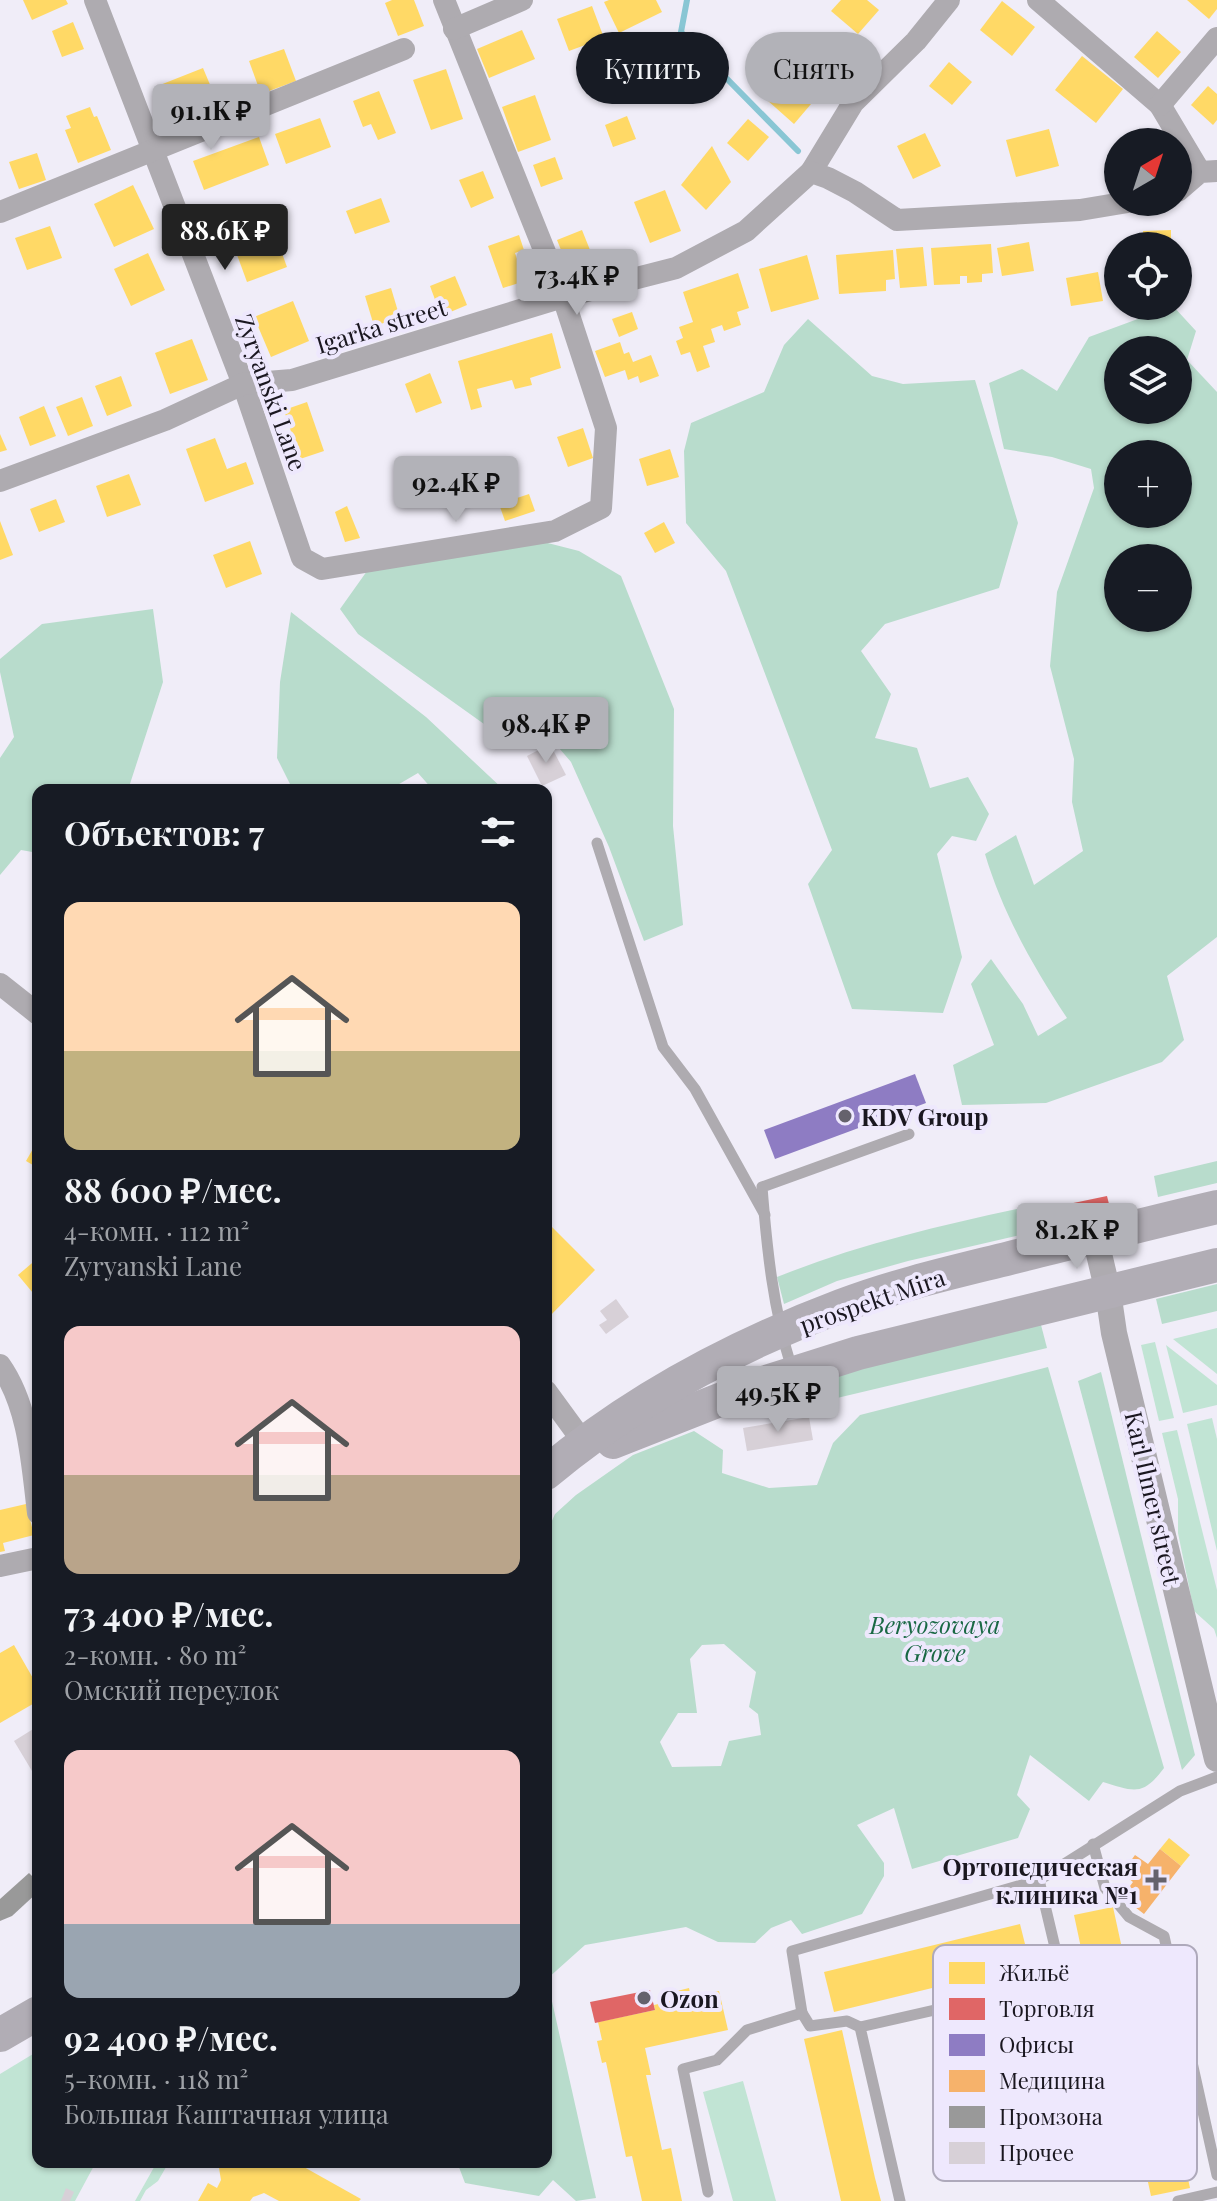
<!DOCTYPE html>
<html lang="ru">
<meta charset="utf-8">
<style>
body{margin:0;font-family:"Playfair Display",serif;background:#20242c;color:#f1f3f6;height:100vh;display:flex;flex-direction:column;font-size:30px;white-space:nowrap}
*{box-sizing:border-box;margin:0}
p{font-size:26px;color:#9ea1a6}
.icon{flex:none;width:44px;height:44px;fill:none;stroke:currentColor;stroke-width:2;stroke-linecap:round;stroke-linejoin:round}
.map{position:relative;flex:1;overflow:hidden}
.drawer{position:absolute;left:32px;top:784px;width:520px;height:1384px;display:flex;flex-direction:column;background:#171b24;border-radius:16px;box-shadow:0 2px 6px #0004}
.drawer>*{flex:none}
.guide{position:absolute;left:576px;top:32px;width:520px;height:72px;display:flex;gap:16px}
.needle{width:52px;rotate:39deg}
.buttons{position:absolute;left:1104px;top:128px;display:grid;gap:16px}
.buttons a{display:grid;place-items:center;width:88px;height:88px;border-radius:50%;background:#171b24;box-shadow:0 2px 6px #0004;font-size:40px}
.price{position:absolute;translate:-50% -68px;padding:0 18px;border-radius:8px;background:#b2b2b8;color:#111;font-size:26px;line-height:52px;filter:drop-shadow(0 2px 4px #0008)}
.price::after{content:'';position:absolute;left:50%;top:48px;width:24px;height:18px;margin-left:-12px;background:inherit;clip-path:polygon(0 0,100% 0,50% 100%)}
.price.selected{background:#222;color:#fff}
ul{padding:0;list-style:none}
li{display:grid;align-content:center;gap:16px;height:424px;padding:0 32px}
li span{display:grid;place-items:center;height:248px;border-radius:16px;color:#555}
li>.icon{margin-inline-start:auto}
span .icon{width:144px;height:144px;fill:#fffc;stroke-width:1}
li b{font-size:34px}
h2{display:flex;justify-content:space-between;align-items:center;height:96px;padding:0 32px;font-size:34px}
.pill{padding:0 28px;border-radius:36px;background:#171b24;box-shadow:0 2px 6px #0004;font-size:28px;line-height:72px}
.pill.selected{background:#b2b2b8;color:#111}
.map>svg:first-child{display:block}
.green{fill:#c1e4d4}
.forest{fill:#b8dccc;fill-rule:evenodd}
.homes{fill:#ffd966}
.shops{fill:#e06666}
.offices{fill:#8e7cc3}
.health{fill:#f6b26b}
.industry{fill:#999}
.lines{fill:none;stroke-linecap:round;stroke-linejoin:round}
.stream{stroke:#89c6d4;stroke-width:6}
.building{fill:#d7d0d7}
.service{stroke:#aeabb0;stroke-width:11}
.minor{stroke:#aeabb0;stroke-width:22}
.tertiary{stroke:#aeabb0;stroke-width:26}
.primary{stroke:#b1adb5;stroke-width:34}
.poi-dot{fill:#65626c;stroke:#eee8fd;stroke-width:3}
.labels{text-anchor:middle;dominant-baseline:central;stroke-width:8;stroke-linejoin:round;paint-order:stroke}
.street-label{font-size:24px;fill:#1a1720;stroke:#eee8fd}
.poi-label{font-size:24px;font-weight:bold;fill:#1a1720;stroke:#eee8fd;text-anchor:start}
.park-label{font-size:24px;font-style:italic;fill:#196844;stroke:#eee8fd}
.key{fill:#eee8fd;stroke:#aea9bb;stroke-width:2}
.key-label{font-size:22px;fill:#1a1720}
</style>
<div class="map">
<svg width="1217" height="2201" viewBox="0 0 1217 2201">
<rect width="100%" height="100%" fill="#f0edf8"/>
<g class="green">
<path d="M1217,1328V1374L1173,1339Z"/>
<path d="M1155,1342L1174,1418L1159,1421L1141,1345Z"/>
<path d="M1166,1345L1217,1385V1405L1183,1413Z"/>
<path d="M1212,1418L1217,1439V1551L1187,1424Z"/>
<path d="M1177,1430L1217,1590V1638L1214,1629L1194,1611L1178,1533V1499L1162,1433Z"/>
<path d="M38,2051V2162H96L75,2201H0V2074Z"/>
<path d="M743,2081L776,2201H733L703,2092Z"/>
<path d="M157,2162H169L158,2181L146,2190L140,2201H135Z"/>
</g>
<g class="forest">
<path d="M1173,306L1196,331L1187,360L1217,392V937L1167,976L1184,1040L1162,1062L1046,1103L962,1105L953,1065L994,1045L971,984L991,959L1023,1004L1038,1036L1067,1018C1033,966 1003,914 985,854L1016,835L1034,885L1083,851L1072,802L1074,759L1050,666L1057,592L1094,488L1091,469L1052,457L1004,449L989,383L1022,369L1057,391L1089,337ZM1118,350H1178V410H1118ZM1118,454H1178V514H1118ZM1118,558H1178V618H1118Z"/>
<path d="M808,319L872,376L903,384L975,380L1018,523L999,588L885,624L861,651L891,694L875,738L917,748L930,788L968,777L989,814L976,841L952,836L937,854L962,957L943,1013L852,1009L808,884L832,850L726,571L686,523L684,451L691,423L764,392L784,345Z"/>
<path d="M540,541L579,551L621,576L674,709L673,826L683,925L644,941L609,847L571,762L529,713L484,724L358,634L340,609L367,571Z"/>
<path d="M153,609L163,682L128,790H38V853L21,850L0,875V758L14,737L0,672V659L42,624Z"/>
<path d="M291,612L426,717L504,790H433L418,773L394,787V790H293L277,758L280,682Z"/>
<path d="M1217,1161V1183L1158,1197L1154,1176Z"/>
<path d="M1022,1208L1029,1233L908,1261L837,1281L784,1304L777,1277C857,1245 938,1226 1022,1208Z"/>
<path d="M1217,1284V1311L1162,1324L1156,1299Z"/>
<path d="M1040,1321L1047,1348L816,1403L810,1377Z"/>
<path d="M1048,1367L1164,1768C1143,1796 1135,1792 1103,1782L1089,1801L1030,1755L1017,1795L1030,1809L1018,1838L912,1869L894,1808L857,1825L884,1863V1876L862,1914L802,1934L791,1920L771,1928L755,1943L718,1942L686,1927L585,1945L547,1979L596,2198L576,2201L553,2180L539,2196L465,2183L457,2162H546V1534L555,1514L576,1495L633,1455L694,1431L723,1450L722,1473L769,1488L817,1485L833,1443L860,1415ZM724,1644L756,1672L749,1707L758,1714L761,1735L729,1741L721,1766L672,1767L660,1742L678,1713H697L690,1659L702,1645Z"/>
<path d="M1101,1372L1195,1755L1182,1770L1078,1381Z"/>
</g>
<g class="homes">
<path d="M23,0H66L68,4L32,20Z"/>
<path d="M392,0H414L424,26L398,36L385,3Z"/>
<path d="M609,0H656L662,12L619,33L604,2Z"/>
<path d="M841,0H867L879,10L858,34L831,11Z"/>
<path d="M1187,0H1217V9L1209,19Z"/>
<path d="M1002,1L1035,27L1012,56L980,30Z"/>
<path d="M592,6L604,38L569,51L557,19Z"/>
<path d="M73,22L84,49L62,57L52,31Z"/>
<path d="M522,30L535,59L489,78L477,49Z"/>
<path d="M1157,31L1181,52L1158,78L1134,57Z"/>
<path d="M807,33L841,60L824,81L790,55Z"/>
<path d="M284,49L296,81L261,94L249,61Z"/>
<path d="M1082,56L1123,89L1096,123L1055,90Z"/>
<path d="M949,62L972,82L952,105L929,86Z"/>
<path d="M203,68L219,106L176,123L160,85Z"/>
<path d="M446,69L463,119L431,130L413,80Z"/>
<path d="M789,73L817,97L794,124L767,100Z"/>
<path d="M1208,86L1217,94V120L1213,125L1191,105Z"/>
<path d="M379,91L396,133L378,140L371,124L363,127L353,101Z"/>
<path d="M535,95L551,140L518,152L502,107Z"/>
<path d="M90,107L94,117L97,116L111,150L78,163L65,130L71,128L66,116Z"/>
<path d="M627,116L636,139L613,147L605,125Z"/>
<path d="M320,118L331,147L286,164L275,134Z"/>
<path d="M748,119L769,137L748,161L727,143Z"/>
<path d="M1049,129L1059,166L1016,177L1006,140Z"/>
<path d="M925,133L941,166L913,179L897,146Z"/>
<path d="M259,137L269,165L204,190L193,161Z"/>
<path d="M712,146L731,182L706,210L681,185Z"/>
<path d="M37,153L46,180L19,189L9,162Z"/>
<path d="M555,157L563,179L541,187L533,165Z"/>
<path d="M483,171L494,198L471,208L459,180Z"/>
<path d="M133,185L154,229L114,247L94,204Z"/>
<path d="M665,190L681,231L650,243L634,202Z"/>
<path d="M381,198L390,222L355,234L346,211Z"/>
<path d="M50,226L62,258L27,270L15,238Z"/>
<path d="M582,230L594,260L569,270L557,240Z"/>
<path d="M1171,230V246H1144L1143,231Z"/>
<path d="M519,235L524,250L515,253L525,281L503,288L488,246Z"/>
<path d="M276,237L287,267L247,282L236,252Z"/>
<path d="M1029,242L1034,271L1002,276L997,248Z"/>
<path d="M991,244L993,273L982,274V282L967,283V276H960V284L934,285L931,248Z"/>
<path d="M923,247L927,286L900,288L896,249Z"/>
<path d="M893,250L895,279L886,280V291L839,294L836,255Z"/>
<path d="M148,253L165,290L131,306L114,269Z"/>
<path d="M807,255L819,299L771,312L759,269Z"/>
<path d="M1098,272L1103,301L1071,306L1066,278Z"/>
<path d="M738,273L749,308L737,312L741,325L724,331L722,325L711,329L715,342L703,346L710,367L697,372L690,352L681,355L676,341L683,338L679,327L693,322L683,292Z"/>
<path d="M455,276L467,305L441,316L430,286Z"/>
<path d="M391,288L400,318L374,326L365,296Z"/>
<path d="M293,301L309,341L271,357L254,317Z"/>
<path d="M632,312L638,329L619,337L612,319Z"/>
<path d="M552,333L561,368L530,378L532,385L515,389L512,380L477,389L482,407L471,410L458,361Z"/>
<path d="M192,339L208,380L170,394L155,353Z"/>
<path d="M620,342L624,354L629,352L633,362L651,355L659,376L640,383L638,376L628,380L625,370L605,377L595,351Z"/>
<path d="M430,373L442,403L416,413L405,384Z"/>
<path d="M121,376L132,406L107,416L95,386Z"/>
<path d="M82,397L93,426L68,436L56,407Z"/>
<path d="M307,402L324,451L300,459L284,410Z"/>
<path d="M44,406L56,436L30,446L19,417Z"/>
<path d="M583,428L593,458L568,467L557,437Z"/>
<path d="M0,434L7,450L0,452Z"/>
<path d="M215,438L227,469L246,462L254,484L205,502L186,449Z"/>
<path d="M670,449L679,477L647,486L639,459Z"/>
<path d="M129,474L141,505L107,517L96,486Z"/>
<path d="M529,494L535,511L505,521L499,504Z"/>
<path d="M56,499L65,522L39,532L30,509Z"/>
<path d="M347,506L360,538L345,542L335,512Z"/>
<path d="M0,521L13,555L0,560Z"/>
<path d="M664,522L675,543L655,553L644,533Z"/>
<path d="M250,541L262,574L226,588L213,555Z"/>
<path d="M38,1140V1168L26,1161Z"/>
<path d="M546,1221L595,1270L546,1320Z"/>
<path d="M38,1258V1299L18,1275Z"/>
<path d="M38,1407V1427L34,1428L29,1410Z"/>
<path d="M26,1504L34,1535L3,1543L5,1551L0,1552V1510Z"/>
<path d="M14,1645L38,1687V1701L0,1723V1653Z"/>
<path d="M1169,1838L1190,1855L1181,1866L1160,1849Z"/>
<path d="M1113,1907L1143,2045L1158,2042L1190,2188L1151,2196L1120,2053L1104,2056L1074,1915Z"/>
<path d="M1020,1924L1030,1964L834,2012L824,1972Z"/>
<path d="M689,1988L691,1997L719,1991L728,2030L645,2048L651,2075H646L662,2150L671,2148L682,2201H642L632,2156L626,2157L606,2062L602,2063L597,2041L602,2040L598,2022L655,2010L654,2005L671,2001L669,1993Z"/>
<path d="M842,2030L875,2178L881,2201H841L804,2039Z"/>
<path d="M218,2162H281L290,2167L295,2162L361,2199L359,2201H279L264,2193L253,2197L250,2201H198L208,2183L217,2188L221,2180Z"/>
</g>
<g class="shops">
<path d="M1107,1196L1112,1216L1063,1227L1059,1206Z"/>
<path d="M650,1990L655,2010L595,2023L590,2002Z"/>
</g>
<path class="offices" d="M915,1074L926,1103L775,1159L764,1130Z"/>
<path class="health" d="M1160,1849L1181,1866L1144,1914L1122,1897L1133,1882L1122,1873L1135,1855L1148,1864Z"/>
<path class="industry" d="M29,1873L38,1882V1892L12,1916L0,1921V1899Z"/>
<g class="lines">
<path class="stream" d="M687,0L681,32L798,151"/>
</g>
<g class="building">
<path d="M550,744L566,775L542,786L527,756Z"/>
<path d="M616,1299L629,1317L606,1334L599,1325L607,1320L600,1311Z"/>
<path d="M809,1417L813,1440L747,1451L743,1428Z"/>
<path d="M38,1726V1781L14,1741Z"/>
<path d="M66,2188L74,2192L70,2201H61Z"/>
</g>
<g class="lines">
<g class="service">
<path d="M597,843L663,1047L695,1089L765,1215"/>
<path d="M792,1369C773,1309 767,1250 762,1187L909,1134"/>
<path d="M1093,1844L1105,1888L1129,1917L1164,1936L1217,2175"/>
<path d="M802,2013L792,1951L1039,1880L1180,1791L1217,1777"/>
<path d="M708,2192L683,2069L717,2060L747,2030L802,2013L810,2026L847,2021L860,2027"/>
<path d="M900,2201L860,2027L1063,1981L1039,1880"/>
<path d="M1178,2201L1217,2192"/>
</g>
<g class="minor">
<path d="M95,0L243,384L302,558L322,569L555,531L601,508L606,428L563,297L444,0"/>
<path d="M1038,0L1160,105L1200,172"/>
<path d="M454,29L522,0"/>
<path d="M1160,105L1217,38"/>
<path d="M811,172L853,103L916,41L949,0"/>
<path d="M1178,191L1200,172L1217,171"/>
<path d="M0,212L404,49"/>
<path d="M0,481L165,420L243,384L292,380L563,297L676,268L746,231L811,172L828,178L855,192L897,220L1080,210L1128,202"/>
<path d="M0,984L38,1014"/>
<path d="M0,1365C29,1406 32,1463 38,1513"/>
<path d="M546,1391L584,1443"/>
<path d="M0,1566L38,1558"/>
</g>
<path class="tertiary" d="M1095,1237L1108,1292L1114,1333L1217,1759"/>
<g class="primary">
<path d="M613,1442L760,1384L858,1353L1217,1265"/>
<path d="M546,1473C633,1400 735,1346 841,1306C896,1285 954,1272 1010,1258C1079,1241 1148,1223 1217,1207"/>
<path d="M0,2035L38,2013"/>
</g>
</g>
<g class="poi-dot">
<circle cx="845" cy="1116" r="8"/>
<path d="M1152 1868h8v8h8v8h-8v8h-8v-8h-8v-8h8z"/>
<circle cx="644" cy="1998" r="8"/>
</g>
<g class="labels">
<g class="street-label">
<text transform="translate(381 325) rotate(-17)">Igarka street</text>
<text transform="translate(272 392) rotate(70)">Zyryanski Lane</text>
<text transform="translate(872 1300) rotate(-19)">prospekt Mira</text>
<text transform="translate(1154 1498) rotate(77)">Karl Ilmer street</text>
</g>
<g class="poi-label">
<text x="861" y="1116">KDV Group</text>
<text x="1138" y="1866" text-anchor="end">Ортопедическая<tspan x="1138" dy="28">клиника №1</tspan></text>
<text x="660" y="1998">Ozon</text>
</g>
<g class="park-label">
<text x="935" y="1624">Beryozovaya<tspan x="935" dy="28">Grove</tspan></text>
</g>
</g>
<rect x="933" y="1945" width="264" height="236" rx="12" class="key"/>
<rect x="949" y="1962" width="36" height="22" fill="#ffd966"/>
<rect x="949" y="1998" width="36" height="22" fill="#e06666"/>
<rect x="949" y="2034" width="36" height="22" fill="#8e7cc3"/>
<rect x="949" y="2070" width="36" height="22" fill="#f6b26b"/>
<rect x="949" y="2106" width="36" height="22" fill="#999"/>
<rect x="949" y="2142" width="36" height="22" fill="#d7d0d7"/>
<g class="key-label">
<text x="999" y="1981">Жильё</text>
<text x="999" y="2017">Торговля</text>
<text x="999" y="2053">Офисы</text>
<text x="999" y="2089">Медицина</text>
<text x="999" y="2125">Промзона</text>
<text x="999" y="2161">Прочее</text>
</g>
</svg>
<div class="buttons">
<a><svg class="needle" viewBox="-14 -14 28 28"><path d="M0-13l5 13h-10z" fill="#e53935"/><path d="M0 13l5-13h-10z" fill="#9ea1a6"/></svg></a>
<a><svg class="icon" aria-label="locate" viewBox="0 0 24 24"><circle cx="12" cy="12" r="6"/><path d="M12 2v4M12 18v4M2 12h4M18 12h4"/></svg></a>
<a><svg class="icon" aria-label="layers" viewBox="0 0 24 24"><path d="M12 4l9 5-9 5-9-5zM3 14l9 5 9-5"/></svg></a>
<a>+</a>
<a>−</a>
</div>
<b class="price" style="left:211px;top:152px">91.1K ₽</b>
<b class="price selected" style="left:225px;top:272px">88.6K ₽</b>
<b class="price" style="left:577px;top:317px">73.4K ₽</b>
<b class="price" style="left:456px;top:524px">92.4K ₽</b>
<b class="price" style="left:546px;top:765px">98.4K ₽</b>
<b class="price" style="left:1077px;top:1271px">81.2K ₽</b>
<b class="price" style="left:778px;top:1434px">49.5K ₽</b>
<div class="guide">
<a class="pill">Купить</a>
<a class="pill selected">Снять</a>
</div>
<section class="drawer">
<h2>Объектов: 7<svg class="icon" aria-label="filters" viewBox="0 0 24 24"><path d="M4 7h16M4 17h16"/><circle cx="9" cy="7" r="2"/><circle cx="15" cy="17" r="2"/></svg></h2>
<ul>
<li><span style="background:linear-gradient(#ffd9b3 60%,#c2b280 0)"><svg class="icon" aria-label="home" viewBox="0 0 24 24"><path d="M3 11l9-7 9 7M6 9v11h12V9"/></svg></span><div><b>88 600 ₽/мес.</b><p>4-комн. · 112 m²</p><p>Zyryanski Lane</p></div></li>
<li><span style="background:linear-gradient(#f6c9c9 60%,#b9a48a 0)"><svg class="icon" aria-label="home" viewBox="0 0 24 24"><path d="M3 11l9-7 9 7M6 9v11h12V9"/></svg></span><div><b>73 400 ₽/мес.</b><p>2-комн. · 80 m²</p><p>Омский переулок</p></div></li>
<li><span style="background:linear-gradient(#f6c9c9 70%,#9aa5b1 0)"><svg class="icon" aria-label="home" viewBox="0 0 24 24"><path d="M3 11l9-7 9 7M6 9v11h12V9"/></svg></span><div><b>92 400 ₽/мес.</b><p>5-комн. · 118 m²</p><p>Большая Каштачная улица</p></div></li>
</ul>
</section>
</div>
